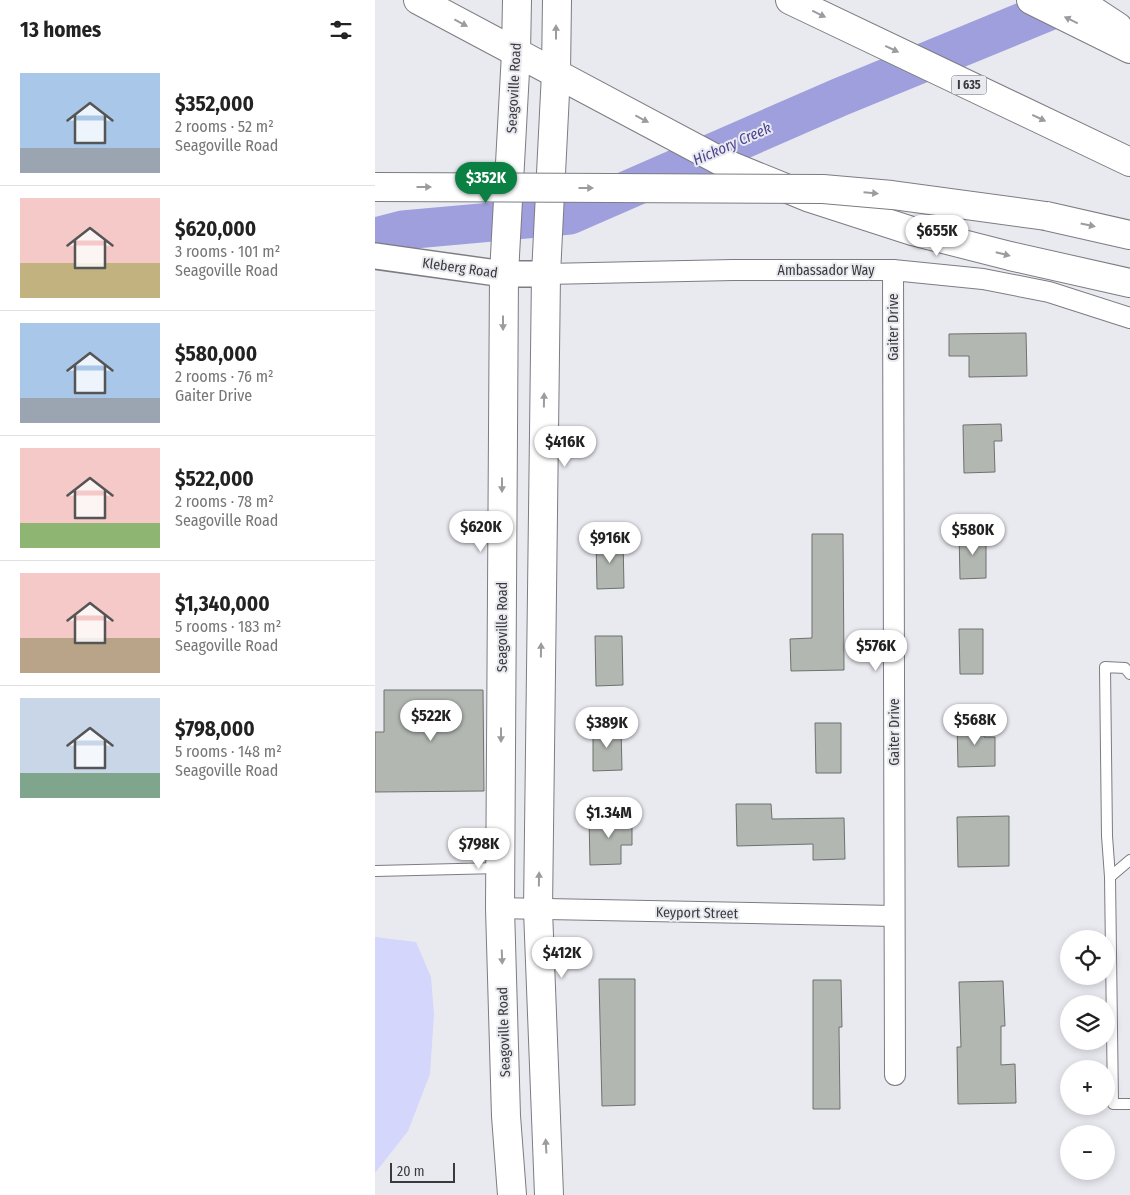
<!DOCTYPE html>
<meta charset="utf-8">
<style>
body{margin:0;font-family:"Fira Sans Condensed",sans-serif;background:#f6f6f6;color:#222;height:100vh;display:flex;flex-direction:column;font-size:19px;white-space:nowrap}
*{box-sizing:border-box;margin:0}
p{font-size:16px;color:#767676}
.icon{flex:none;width:28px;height:28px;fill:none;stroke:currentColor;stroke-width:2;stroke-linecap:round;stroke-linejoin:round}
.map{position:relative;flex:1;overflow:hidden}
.side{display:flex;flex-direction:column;background:#fff;width:375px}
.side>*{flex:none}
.tools{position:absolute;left:685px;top:930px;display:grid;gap:10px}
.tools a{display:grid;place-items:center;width:55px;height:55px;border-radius:50%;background:#fff;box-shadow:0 2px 8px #0003;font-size:25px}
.scale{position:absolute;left:15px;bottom:12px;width:65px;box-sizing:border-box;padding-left:5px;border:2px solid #3a3a3d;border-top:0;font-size:14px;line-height:18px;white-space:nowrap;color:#3a3a3d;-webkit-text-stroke:4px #e9e9f0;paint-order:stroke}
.price{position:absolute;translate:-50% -42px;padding:0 11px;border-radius:18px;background:#fff;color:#222;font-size:16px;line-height:32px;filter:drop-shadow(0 1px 2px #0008)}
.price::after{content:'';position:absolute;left:50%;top:30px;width:15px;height:11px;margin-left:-8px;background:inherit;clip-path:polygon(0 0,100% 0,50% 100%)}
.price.current{background:#0b8043;color:#fff}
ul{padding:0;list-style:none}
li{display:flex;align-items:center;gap:15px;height:125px;padding:0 20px}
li+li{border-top:1px solid #e0e0e0}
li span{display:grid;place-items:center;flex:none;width:140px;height:100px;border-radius:0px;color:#555}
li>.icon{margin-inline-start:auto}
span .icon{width:60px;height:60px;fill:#fffc;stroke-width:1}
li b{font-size:21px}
h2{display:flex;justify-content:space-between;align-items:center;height:60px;padding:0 20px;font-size:21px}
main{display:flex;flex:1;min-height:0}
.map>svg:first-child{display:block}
.green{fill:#d4d6fc}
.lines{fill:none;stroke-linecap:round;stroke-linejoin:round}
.river{stroke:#9f9fdd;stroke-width:39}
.building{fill:#b2b7b2;stroke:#6d726d}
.service-casing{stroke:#7c7c82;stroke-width:12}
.minor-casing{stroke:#7c7c82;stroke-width:22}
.tertiary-casing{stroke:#7c7c82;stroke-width:28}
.secondary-casing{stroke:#7c7c82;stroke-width:30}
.motorway-casing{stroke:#7c7c82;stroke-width:30}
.service{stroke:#fff;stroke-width:10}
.minor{stroke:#fff;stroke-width:20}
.tertiary{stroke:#fff;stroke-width:25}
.secondary{stroke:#fff;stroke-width:28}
.motorway{stroke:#fff;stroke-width:28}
.motorway-bridge-casing{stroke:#7c7c82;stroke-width:30;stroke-linecap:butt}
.motorway-bridge{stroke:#fff;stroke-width:28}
.oneway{fill:#9c9c9e}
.labels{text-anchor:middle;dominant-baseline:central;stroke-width:4;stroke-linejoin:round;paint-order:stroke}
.shield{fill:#e9e9f0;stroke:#6e6e73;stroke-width:1}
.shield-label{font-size:12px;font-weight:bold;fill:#3a3a3d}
.street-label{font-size:14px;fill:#3a3a3d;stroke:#e9e9f0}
.water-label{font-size:15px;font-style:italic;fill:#4b4590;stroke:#e9e9f0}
</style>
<main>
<section class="side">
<h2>13 homes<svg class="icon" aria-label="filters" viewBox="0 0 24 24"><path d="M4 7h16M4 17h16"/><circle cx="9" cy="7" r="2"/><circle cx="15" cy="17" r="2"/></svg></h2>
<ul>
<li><span style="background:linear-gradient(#a9c7e8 75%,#9aa5b1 0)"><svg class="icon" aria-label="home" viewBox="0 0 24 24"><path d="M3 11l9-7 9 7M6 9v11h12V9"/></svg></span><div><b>$352,000</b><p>2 rooms · 52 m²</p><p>Seagoville Road</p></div></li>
<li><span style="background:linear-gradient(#f6c9c9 65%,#c2b280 0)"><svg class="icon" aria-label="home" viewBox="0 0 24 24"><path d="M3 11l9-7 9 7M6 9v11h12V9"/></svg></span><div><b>$620,000</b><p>3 rooms · 101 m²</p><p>Seagoville Road</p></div></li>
<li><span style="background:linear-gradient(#a9c7e8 75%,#9aa5b1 0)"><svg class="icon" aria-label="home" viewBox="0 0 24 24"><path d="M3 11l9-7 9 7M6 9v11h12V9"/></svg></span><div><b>$580,000</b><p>2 rooms · 76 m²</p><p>Gaiter Drive</p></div></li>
<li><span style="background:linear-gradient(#f6c9c9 75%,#8fb573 0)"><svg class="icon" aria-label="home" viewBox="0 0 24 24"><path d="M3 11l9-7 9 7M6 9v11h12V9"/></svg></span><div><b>$522,000</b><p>2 rooms · 78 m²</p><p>Seagoville Road</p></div></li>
<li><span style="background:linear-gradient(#f6c9c9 65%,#b9a48a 0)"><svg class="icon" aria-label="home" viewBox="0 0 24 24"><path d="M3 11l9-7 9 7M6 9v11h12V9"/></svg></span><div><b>$1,340,000</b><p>5 rooms · 183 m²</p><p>Seagoville Road</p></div></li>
<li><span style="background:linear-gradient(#c9d6e8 75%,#7fa58c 0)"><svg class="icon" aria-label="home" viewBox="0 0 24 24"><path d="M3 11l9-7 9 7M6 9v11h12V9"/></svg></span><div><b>$798,000</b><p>5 rooms · 148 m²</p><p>Seagoville Road</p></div></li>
</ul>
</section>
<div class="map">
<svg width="755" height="1195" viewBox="0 0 755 1195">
<rect width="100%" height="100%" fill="#e9e9f0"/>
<path class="green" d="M0,937L41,942L56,977L59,1014L55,1074L33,1131L0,1173Z"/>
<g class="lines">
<path class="river" d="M0,237L28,230L195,215L465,97L701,0"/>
</g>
<g class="building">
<path d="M651,333L652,376L594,377V356H574V334Z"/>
<path d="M626,424L627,441H619L620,472L589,473L588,425Z"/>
<path d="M584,533H611V578L585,579Z"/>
<path d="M437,534H468L469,670L416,671L415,639L437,638Z"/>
<path d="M248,539L249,588L222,589L221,540Z"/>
<path d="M584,629H608V674H585Z"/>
<path d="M220,636H247L248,685L221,686Z"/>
<path d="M9,690H108L109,791L0,792V732H9Z"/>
<path d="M440,723H466V773H441Z"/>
<path d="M582,723H609V737H620V766L583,767Z"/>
<path d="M246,726L247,770L218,771V727Z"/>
<path d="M361,804H396L397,819L469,818L470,859L438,860V844L362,846Z"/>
<path d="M257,816V845H246V864L215,865L214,817Z"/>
<path d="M634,816V866L583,867L582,817Z"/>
<path d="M224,979H260V1105L227,1106Z"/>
<path d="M438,980H466L467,1027H464L465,1109H438Z"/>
<path d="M628,981L630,1026H626V1065L640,1064L641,1103L583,1104L582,1047H586L584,982Z"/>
</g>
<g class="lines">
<g class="service-casing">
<g id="service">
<path d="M755,860L735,877L738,1104H755"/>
<path d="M0,871L124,868"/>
<path d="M735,877L732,836L730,667L750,668L755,674"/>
</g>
</g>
<g class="minor-casing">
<g id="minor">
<path d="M518,270L520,1075"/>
<path d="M171,274L358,270H518L608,279L674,292L755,318"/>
<path d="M125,908L519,916"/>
</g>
</g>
<g class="tertiary-casing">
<path id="tertiary" d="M0,256L129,274H171"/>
</g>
<g class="secondary-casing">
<g id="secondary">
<path d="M137,1195L131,1116L125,908L129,274L141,53L142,0"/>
<path d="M174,1195L163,910L171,274L181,73L182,0"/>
</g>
</g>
<g class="motorway-casing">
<g id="motorway">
<path d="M43,0L349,163L435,198L537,231L635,256L755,283"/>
<path d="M415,0L755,162"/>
<path d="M656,0L755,49"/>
<path d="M702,0L743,27"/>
<path d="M671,216L755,235"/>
</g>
</g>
<use href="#service" class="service"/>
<use href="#minor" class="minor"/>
<use href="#tertiary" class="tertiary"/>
<use href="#secondary" class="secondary"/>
<use href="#motorway" class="motorway"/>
<g class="motorway-bridge-casing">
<path id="motorway-bridge" d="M0,187L448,189L517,195L671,216"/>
</g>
<use href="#motorway-bridge" class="motorway-bridge"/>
</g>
<defs><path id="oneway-solid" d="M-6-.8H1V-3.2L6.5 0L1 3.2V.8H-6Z" transform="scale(1.25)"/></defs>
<g class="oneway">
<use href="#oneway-solid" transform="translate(444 14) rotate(26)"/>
<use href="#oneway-solid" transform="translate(696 20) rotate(-154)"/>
<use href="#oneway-solid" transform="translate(86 23) rotate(28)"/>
<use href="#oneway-solid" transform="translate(181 32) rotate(-90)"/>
<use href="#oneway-solid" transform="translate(517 49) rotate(25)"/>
<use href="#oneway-solid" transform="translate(664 118) rotate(25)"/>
<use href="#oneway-solid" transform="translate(267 119) rotate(28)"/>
<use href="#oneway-solid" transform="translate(49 187)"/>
<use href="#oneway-solid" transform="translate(211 188)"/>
<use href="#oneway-solid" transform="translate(496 193) rotate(5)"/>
<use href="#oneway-solid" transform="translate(713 225) rotate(12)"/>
<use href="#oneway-solid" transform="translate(628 254) rotate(14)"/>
<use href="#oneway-solid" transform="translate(128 323) rotate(90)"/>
<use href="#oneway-solid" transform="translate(169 400) rotate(-89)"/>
<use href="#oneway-solid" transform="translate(127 485) rotate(90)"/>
<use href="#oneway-solid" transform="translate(166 650) rotate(-89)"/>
<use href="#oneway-solid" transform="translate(126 735) rotate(90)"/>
<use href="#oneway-solid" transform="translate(164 879) rotate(-89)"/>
<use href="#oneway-solid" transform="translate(127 957) rotate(88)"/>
<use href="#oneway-solid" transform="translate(171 1146) rotate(-93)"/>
</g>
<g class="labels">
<rect class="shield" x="576.5" y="75.5" width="35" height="19" rx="4"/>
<g class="shield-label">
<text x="594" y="85">I 635</text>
</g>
<g class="street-label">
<text transform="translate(139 88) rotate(-87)">Seagoville Road</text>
<text transform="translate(85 268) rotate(8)">Kleberg Road</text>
<text x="451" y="270">Ambassador Way</text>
<text transform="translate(518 327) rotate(-90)">Gaiter Drive</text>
<text transform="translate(127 627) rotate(-90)">Seagoville Road</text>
<text transform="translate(519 732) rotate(-90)">Gaiter Drive</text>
<text transform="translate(322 913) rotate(1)">Keyport Street</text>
<text transform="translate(129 1032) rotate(-92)">Seagoville Road</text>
</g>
<g class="water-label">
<text transform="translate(357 144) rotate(-24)">Hickory Creek</text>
</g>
</g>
</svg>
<div class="tools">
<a><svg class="icon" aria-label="locate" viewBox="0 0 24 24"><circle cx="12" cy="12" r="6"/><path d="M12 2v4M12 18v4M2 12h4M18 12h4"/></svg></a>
<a><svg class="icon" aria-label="layers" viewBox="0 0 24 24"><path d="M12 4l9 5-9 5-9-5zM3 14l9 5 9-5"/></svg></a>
<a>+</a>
<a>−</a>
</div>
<div class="scale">20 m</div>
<b class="price current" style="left:111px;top:204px">$352K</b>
<b class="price" style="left:562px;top:257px">$655K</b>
<b class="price" style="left:190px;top:468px">$416K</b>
<b class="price" style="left:106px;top:553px">$620K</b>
<b class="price" style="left:598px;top:556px">$580K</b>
<b class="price" style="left:235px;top:564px">$916K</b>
<b class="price" style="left:501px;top:672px">$576K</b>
<b class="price" style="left:56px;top:742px">$522K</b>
<b class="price" style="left:600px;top:746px">$568K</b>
<b class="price" style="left:232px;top:749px">$389K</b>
<b class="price" style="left:234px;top:839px">$1.34M</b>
<b class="price" style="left:104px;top:870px">$798K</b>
<b class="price" style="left:187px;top:979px">$412K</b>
</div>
</main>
